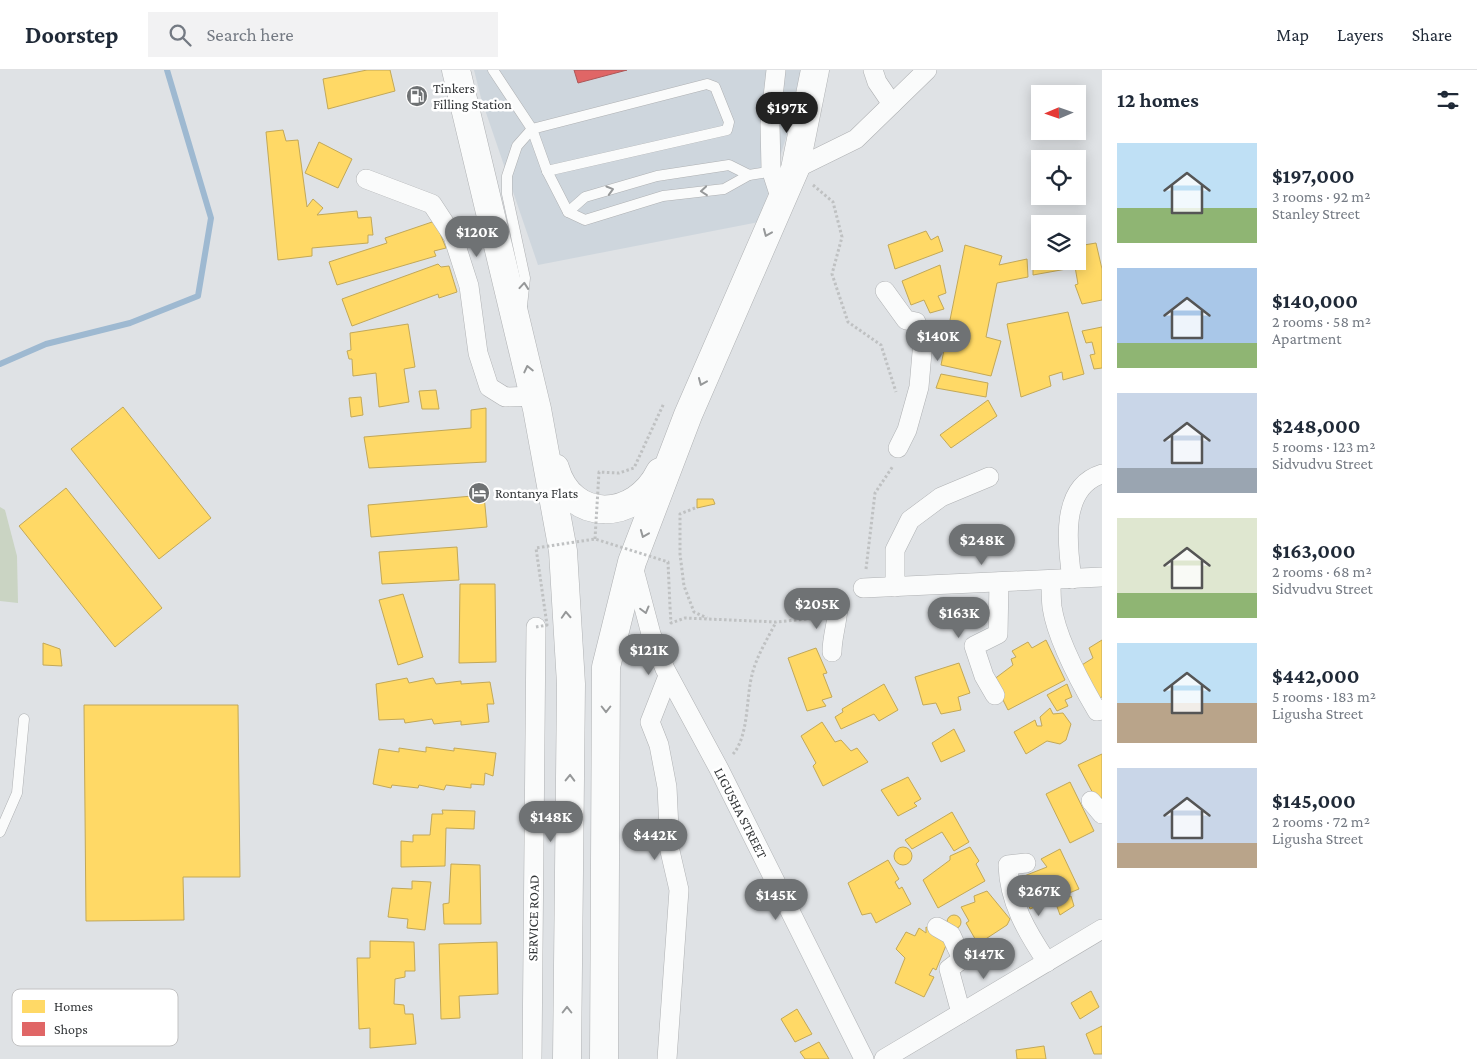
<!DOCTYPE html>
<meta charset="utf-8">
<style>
body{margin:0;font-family:"Crimson Pro",serif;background:#f2f2f3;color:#1f2937;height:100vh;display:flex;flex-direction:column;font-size:19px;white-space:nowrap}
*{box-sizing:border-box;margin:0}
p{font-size:16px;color:#747a83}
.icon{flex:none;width:28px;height:28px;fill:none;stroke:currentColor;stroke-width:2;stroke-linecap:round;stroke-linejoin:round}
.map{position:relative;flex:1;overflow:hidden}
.details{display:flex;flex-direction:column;background:#fff;width:375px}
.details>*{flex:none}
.needle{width:32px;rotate:268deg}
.controls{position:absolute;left:1031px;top:15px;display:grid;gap:10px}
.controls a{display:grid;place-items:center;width:55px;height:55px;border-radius:0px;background:#fff;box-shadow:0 2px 12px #0003;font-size:25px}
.price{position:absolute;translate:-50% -42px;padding:0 11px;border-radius:18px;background:#6f7274;color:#fff;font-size:16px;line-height:32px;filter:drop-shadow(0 1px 2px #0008)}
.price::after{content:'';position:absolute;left:50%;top:30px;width:15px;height:11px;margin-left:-8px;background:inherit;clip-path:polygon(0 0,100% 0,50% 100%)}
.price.current{background:#222;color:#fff}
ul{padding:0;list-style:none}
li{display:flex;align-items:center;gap:15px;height:125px;padding:0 15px}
li span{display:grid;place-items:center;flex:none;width:140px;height:100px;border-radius:0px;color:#555}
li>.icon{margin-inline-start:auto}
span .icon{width:60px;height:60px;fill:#fffc;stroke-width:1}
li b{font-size:21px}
h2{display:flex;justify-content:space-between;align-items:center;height:60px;padding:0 15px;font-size:21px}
header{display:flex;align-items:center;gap:30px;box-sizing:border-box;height:70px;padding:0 25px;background:#fff;border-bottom:1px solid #e0e1e3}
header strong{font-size:24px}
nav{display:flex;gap:28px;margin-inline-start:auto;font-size:18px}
.search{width:350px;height:45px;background:#f2f2f3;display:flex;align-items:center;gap:12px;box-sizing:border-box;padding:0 18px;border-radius:0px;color:#747a83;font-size:19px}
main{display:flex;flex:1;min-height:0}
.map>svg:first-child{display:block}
.built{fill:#ced6dd}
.green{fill:#cad4c3}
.homes{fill:#ffd966;stroke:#c2a858}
.shops{fill:#e06666;stroke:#ac5758}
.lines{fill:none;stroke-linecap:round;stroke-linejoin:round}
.stream{stroke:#9eb9d1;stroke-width:6}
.service-casing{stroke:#afb1b3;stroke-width:11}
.minor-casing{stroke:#afb1b3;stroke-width:20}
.primary-casing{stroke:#afb1b3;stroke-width:29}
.path{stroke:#bfc1c2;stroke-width:3;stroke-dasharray:2.5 2.5;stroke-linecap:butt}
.service{stroke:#fafbfb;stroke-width:10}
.minor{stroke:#fafbfb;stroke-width:19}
.primary{stroke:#fafbfb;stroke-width:28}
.path-bridge{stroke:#bfc1c2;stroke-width:3;stroke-dasharray:2.5 2.5;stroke-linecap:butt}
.oneway{stroke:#969899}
.labels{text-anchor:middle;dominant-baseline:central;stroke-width:5;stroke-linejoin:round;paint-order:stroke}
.poi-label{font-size:14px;fill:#323537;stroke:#fff;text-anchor:start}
.street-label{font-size:14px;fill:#323537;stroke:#fff}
.key{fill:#fff;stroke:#c2c2c3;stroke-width:1}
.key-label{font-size:14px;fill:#323537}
</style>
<header>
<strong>Doorstep</strong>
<div class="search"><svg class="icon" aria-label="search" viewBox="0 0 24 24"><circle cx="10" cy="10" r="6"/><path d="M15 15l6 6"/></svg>Search here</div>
<nav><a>Map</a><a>Layers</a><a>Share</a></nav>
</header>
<main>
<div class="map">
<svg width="1102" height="989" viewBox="0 0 1102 989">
<rect width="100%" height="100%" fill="#dfe2e5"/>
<path class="built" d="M474,0H804L799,27L759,152L538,195L481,28Z"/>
<path class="green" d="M0,437L5,440L17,486L18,533L0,531Z"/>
<g class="homes">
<path d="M367,0H390L395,21L328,39L323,9Z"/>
<path d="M283,60L286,71L298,70L307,137L313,129L323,138L317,145L357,141L358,148L371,147L373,165H368V173L312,178V186L278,190L266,62Z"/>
<path d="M319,72L352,89L338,118L305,103Z"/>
<path d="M435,151L446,178L434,181L436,186L337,215L329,192L387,173L385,168Z"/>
<path d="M926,161L931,170L938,166L943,181L895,199L888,175Z"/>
<path d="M1096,173L1102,199V230L1082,234L1075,215L1078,214L1074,191H1078V176Z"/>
<path d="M965,175L1002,186L999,195L1027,189L1028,207L997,213L986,267L1001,271L991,306L941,295Z"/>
<path d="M1040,191H1071L1072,198L1033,205V193Z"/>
<path d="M438,194L441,197L449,196L457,222L439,228L438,224L352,256L342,229Z"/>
<path d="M940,195L946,223L938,226L944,239L930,243L924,230L911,235L902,211Z"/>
<path d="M1068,242L1084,304L1063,310L1062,302L1049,306L1051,316L1021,327L1007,254Z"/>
<path d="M408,254L415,297L404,299L409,332L379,337L376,303L353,306L352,289H349L347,281L351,280L350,263Z"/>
<path d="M1102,257V298L1094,299L1090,285L1095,284L1092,272L1086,273L1082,261Z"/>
<path d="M941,304L988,313L986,327L936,318Z"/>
<path d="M436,320L439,339H422L419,321Z"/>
<path d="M361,327L363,345L351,347L349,328Z"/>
<path d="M988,330L997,346L951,378L940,365Z"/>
<path d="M123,337L211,448L159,489L71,379Z"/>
<path d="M486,338V392L369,398L364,367L471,358V340Z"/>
<path d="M66,418L162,538L115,577L19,456Z"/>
<path d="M484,425L487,457L371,467L368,435Z"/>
<path d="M697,429H713L715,434L697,438Z"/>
<path d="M457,477L459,510L382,514L379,482Z"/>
<path d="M460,514H495L496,592L459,593Z"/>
<path d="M403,524L423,587L398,595L379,530Z"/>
<path d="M1046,570L1065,610L1008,640L993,610L1013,595L1011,589L1016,587L1012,581L1028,572L1032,578Z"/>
<path d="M1102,570V627L1094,630L1077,598L1093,588L1089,578Z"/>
<path d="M43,573L60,579L62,596L43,595Z"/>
<path d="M816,578L827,603L823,604L832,627L822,630L826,636L807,641L788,588Z"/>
<path d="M959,593L970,623L958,627L961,640L941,644L936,633L923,635L915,607Z"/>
<path d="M407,608L409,613L433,608L436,614L461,611V614L490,612L494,634H487L489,652L461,655V651L434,654L432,649L405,653L404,649L379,650L376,614Z"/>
<path d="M884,614L898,640L879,651L874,644L841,659L835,647L843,642L842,639Z"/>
<path d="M1067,614L1072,627L1065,630L1068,636L1057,641L1047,625Z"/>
<path d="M84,635H238L240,807H183L184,850L86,851Z"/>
<path d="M1050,638L1053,644L1063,643L1071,654L1066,670L1060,674L1047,671L1026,684L1014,662L1035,650L1037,656H1042L1040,647Z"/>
<path d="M822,652L835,672L841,670L851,681L857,678L868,692L823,716L813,696L816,693L801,666Z"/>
<path d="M954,659L965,681L941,692L932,673Z"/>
<path d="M426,677L454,681V678L496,683L493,706L485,703L484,715L471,714V718L446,715L444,720L419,715L418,718L392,715L391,718L373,714L379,679L399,682V678L426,682Z"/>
<path d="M1102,684V728L1097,731L1078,695Z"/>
<path d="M908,707L921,729L914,733L917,736L898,746L881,720Z"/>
<path d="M1070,712L1094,761L1070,773L1046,724Z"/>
<path d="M442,740L475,741L474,759L446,758L445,796L401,797V771L413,772V765H430L432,744H443Z"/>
<path d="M952,742L969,772L954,781L942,762L912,779L905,770Z"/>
<path d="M970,777L979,791L976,794L985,811L938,838L923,810L950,790V786Z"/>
<circle cx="903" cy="786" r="9"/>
<path d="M1060,779L1079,819L1030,839L1019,808L1047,797L1041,789Z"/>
<path d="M888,790L899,809L895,812L899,819L902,817L911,834L876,853L871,843L862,845L848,813Z"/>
<path d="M451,794L480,795L481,854H444L443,834L449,833Z"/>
<path d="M412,811L431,812L425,860L407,858L408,849L388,847L392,818L412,819Z"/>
<path d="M987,821L1010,849L1007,855L978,874L966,853L969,851L961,837L975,832L974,826Z"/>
<path d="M1071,826L1074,836L1060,845L1055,831Z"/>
<circle cx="954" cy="852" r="7"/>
<path d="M926,857L949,868L936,900L933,898L929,905L934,907L924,927L895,913L905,888L896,879L906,862L915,866L919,858L926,863Z"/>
<path d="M370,871L414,872L415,901H405V907L395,909L394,934L404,935L405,944H413L416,974L370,978V958L359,959L357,888H370Z"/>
<path d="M497,872L498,924L459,926L460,948L441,949L439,874Z"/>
<path d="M1091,921L1099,937L1080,949L1071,933Z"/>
<path d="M797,939L812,964L795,972L781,949Z"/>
<path d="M1102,956V984H1094L1086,964Z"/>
<path d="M819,972L829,989H805L800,982Z"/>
<path d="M1044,976L1046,989H1017L1016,980Z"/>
</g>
<path class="shops" d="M574,0H627L578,13Z"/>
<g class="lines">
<path class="stream" d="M0,294L46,274L130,253L198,226L211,148L167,0"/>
<g class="service-casing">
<g id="service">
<path d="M493,0L532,59L547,101L727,60L729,52L715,17L707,14L532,59L517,76L507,106V124L525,208L522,236"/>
<path d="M547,101L568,142L585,150L663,126L724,119L749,105L774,101"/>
<path d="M568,142L585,127L657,106L729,95L749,105"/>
<path d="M0,762L17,723L24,649"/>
</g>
</g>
<g class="minor-casing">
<g id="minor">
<path d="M776,0L770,54L771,99L781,130"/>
<path d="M873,0L877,12L892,34"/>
<path d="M795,99L856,69L927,0"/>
<path d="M366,109L432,134L453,166L469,216L478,283L489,317L505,327L534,326"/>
<path d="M885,221L906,250L916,252L923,271L919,317L907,360L898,378"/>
<path d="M633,496L651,564L665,599L719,699L864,989"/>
<path d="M1072,509C1067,474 1060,417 1102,404"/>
<path d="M1051,510C1051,519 1051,528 1052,537C1057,570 1080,612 1097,641L1102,640"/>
<path d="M895,517V480L910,450L941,427L989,407"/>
<path d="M863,518L1102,507"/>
<path d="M832,582C832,567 837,554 838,538"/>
<path d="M995,625L984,606L974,576L998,564L999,512"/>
<path d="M1091,731L1102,744"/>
<path d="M1026,793L1008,795C1009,832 1027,862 1047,892"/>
<path d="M937,857L951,865L962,889L949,899L961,943"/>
<path d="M532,989L536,557"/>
<path d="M667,989L679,820L670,781L667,717L659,675L650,652L668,606"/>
<path d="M884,989L1102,859"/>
</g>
</g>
<g class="primary-casing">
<g id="primary">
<path d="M456,0L537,339L563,481L571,614L567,989"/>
<path d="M555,398C571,454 636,451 660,402"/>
<path d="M604,989L606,597L632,492L688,345L795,99L815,0"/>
</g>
</g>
<g class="path">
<path d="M813,115L833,132L842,167L832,204L848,252L881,275L896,322"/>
<path d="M695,438L680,444V484L684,516L694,542L707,548"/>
<path d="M866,499L875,423L893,396"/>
<path d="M670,537L671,553L685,548L776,552L818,548"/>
<path d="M733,684C749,666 746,627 752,605C756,587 768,568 776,552"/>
</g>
<use href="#service" class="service"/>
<use href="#minor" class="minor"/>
<use href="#primary" class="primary"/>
<g class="path-bridge">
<path d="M595,469L599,402L619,403L634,398L664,333"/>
<path d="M536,557L547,555L536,478L595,469L668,492L670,537"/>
</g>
</g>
<defs><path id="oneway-chevron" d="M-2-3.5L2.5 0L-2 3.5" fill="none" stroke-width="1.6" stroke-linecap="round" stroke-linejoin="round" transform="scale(1.25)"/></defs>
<g class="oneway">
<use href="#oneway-chevron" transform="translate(610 120) rotate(-16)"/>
<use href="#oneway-chevron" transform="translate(704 121) rotate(175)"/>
<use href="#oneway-chevron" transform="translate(767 163) rotate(113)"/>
<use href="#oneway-chevron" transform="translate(524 216) rotate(-85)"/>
<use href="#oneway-chevron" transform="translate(528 299) rotate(-103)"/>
<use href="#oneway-chevron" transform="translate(702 312) rotate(113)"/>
<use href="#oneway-chevron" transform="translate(644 464) rotate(112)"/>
<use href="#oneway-chevron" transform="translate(645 540) rotate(75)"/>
<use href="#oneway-chevron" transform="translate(566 545) rotate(-93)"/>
<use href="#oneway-chevron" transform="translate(606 639) rotate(90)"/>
<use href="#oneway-chevron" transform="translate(570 708) rotate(-89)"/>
<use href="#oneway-chevron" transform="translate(567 940) rotate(-90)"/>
</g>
<defs>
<g id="fuel-disc" transform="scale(1.125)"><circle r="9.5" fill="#6f7274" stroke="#fff"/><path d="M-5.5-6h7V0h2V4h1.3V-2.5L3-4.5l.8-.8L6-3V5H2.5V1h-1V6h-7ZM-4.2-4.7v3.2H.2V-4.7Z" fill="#fff"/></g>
<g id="hotel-disc" transform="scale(1.125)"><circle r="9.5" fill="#6f7274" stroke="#fff"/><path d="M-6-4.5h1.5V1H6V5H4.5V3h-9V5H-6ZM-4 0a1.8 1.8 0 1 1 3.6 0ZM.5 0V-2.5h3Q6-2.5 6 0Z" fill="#fff"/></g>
</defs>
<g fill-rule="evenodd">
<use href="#fuel-disc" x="417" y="26"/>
<use href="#hotel-disc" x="479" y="423"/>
</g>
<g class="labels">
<g class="poi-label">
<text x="433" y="18">Tinkers<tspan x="433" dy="16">Filling Station</tspan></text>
<text x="495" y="423">Rontanya Flats</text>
</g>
<g class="street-label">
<text transform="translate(741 743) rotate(63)">LIGUSHA STREET</text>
<text transform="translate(533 848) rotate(-89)">SERVICE ROAD</text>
</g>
</g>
<rect x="12" y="919" width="166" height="57" rx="8" class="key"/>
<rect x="22" y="930" width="23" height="13" fill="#ffd966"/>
<rect x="22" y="952" width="23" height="14" fill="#e06666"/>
<g class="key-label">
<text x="54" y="941">Homes</text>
<text x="54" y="964">Shops</text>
</g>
</svg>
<div class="controls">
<a><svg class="needle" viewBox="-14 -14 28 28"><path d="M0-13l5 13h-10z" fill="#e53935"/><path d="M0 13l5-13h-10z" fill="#747a83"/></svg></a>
<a><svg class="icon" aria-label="locate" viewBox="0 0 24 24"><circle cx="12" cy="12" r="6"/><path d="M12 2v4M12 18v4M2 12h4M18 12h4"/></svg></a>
<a><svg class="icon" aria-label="layers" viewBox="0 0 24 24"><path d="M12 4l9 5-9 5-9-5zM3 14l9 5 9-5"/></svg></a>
</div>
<b class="price current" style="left:787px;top:64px">$197K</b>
<b class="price" style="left:477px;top:188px">$120K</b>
<b class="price" style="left:938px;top:292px">$140K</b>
<b class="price" style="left:982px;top:496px">$248K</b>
<b class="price" style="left:817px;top:560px">$205K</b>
<b class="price" style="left:959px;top:569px">$163K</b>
<b class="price" style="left:649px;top:606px">$121K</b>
<b class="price" style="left:551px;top:773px">$148K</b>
<b class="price" style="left:655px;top:791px">$442K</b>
<b class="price" style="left:1039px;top:847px">$267K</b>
<b class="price" style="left:776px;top:851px">$145K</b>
<b class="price" style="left:984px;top:910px">$147K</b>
</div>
<section class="details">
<h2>12 homes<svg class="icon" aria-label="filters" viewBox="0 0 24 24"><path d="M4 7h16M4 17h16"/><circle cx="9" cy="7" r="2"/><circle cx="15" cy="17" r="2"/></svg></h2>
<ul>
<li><span style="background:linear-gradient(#bfe0f5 65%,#8fb573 0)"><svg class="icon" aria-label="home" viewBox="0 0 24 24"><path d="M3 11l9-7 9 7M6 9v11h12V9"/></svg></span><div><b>$197,000</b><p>3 rooms · 92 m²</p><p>Stanley Street</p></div></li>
<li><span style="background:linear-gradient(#a9c7e8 75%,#8fb573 0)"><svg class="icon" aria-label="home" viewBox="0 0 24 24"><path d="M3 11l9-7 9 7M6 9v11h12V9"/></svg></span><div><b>$140,000</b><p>2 rooms · 58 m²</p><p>Apartment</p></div></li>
<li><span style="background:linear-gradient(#c9d6e8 75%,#9aa5b1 0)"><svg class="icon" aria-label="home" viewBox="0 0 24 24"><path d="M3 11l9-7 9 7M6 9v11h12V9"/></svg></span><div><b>$248,000</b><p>5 rooms · 123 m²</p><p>Sidvudvu Street</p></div></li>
<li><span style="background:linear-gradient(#dfe7d0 75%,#8fb573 0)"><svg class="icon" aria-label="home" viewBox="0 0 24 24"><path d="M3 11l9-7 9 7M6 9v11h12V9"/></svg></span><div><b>$163,000</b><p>2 rooms · 68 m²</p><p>Sidvudvu Street</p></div></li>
<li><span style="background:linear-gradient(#bfe0f5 60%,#b9a48a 0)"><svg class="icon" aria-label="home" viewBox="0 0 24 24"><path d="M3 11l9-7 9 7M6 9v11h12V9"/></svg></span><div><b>$442,000</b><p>5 rooms · 183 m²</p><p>Ligusha Street</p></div></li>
<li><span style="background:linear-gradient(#c9d6e8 75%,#b9a48a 0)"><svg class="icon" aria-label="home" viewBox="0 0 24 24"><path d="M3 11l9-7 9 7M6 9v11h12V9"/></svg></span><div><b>$145,000</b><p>2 rooms · 72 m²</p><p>Ligusha Street</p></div></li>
</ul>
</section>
</main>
